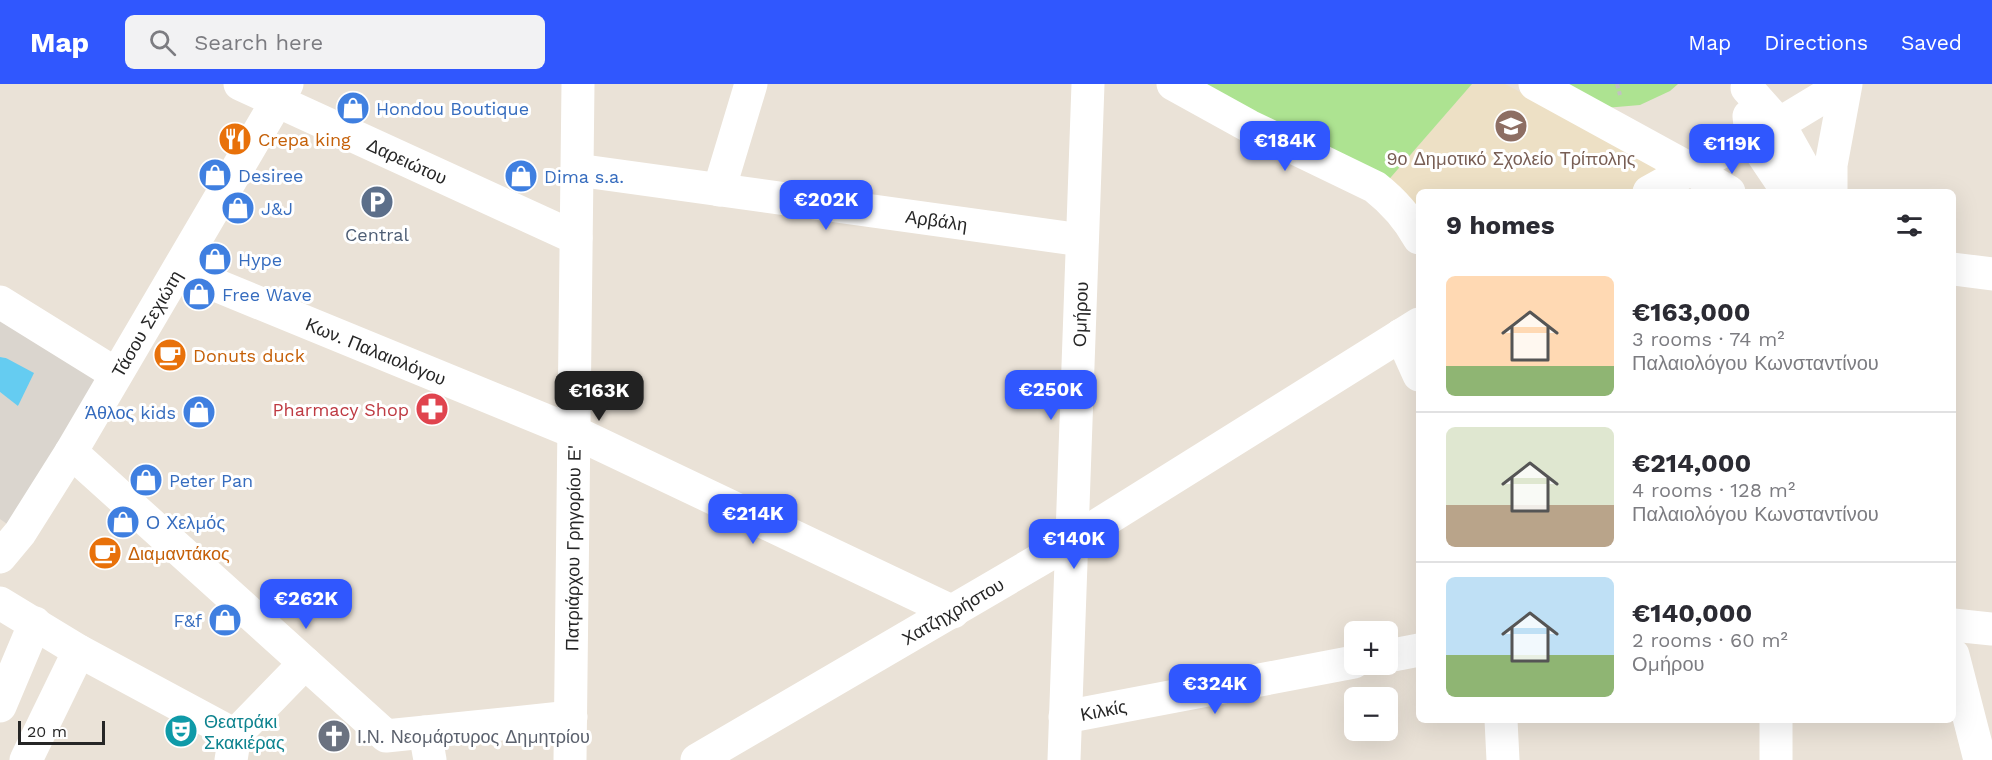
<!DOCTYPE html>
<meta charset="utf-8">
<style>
body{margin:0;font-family:"Work Sans",sans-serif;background:#f2f2f3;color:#2b2b33;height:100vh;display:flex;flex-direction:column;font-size:22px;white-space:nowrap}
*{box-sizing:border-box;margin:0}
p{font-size:20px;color:#7c7c81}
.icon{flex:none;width:33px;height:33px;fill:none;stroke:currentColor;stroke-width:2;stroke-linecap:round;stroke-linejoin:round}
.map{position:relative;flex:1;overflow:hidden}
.panel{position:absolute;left:1416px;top:105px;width:540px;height:534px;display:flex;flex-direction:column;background:#fff;border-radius:9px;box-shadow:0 6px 24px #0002}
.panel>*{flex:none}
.controls{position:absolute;left:1344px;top:537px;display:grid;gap:12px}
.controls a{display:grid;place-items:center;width:54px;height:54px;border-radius:9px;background:#fff;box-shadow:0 6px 24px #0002;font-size:30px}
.scale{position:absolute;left:18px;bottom:15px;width:87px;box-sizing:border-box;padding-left:6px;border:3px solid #262626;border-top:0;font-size:16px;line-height:21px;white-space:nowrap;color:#262626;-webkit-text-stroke:4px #fff;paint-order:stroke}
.price{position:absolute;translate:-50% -51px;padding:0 14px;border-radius:12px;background:#3057fe;color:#fff;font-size:20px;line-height:39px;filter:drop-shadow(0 2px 3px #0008)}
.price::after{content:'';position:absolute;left:50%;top:36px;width:18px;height:14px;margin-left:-9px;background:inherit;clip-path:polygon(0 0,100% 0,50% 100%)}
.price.current{background:#222;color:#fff}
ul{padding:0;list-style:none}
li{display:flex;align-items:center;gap:18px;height:150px;padding:0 30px}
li+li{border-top:2px solid #e1e1e2}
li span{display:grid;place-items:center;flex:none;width:168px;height:120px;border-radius:9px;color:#555}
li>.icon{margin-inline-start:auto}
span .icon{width:72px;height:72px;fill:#fffc;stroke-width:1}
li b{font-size:26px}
h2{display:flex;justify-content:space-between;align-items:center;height:72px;padding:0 30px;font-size:26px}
header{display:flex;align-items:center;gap:36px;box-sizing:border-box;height:84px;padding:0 30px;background:#3057fe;color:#fff}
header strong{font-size:28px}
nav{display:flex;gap:33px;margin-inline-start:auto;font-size:21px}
.search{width:420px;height:54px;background:#f2f2f3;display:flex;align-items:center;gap:15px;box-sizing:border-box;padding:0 21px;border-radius:9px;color:#7c7c81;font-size:22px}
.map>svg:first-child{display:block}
.education{fill:#ede0c5}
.green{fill:#ade391}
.plaza{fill:#dad5ce}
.water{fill:#65ccf1}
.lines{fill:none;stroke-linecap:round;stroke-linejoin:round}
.path{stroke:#c2c2c2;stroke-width:4;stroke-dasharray:4.5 3;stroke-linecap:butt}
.street{stroke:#fff;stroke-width:33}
.secondary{stroke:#fff;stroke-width:33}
.labels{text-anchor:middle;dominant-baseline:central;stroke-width:6;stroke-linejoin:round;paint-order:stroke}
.shop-label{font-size:18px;fill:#366cbe;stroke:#fff;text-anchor:start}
.food-label{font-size:18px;fill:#c56008;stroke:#fff;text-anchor:start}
.education-label{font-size:18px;fill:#785e54;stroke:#fff}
.street-label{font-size:18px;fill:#262626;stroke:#fff}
.service-label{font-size:18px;fill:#4e5e75;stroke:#fff}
.health-label{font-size:18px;fill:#be3a42;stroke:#fff;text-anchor:end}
.culture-label{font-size:18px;fill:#0d838f;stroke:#fff;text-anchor:start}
.worship-label{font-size:18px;fill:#5b616d;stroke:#fff;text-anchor:start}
</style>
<header>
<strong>Map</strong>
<div class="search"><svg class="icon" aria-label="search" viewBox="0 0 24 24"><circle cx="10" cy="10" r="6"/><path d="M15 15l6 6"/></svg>Search here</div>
<nav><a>Map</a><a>Directions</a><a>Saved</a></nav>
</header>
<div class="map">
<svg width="1992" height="676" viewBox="0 0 1992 676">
<rect width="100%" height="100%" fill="#eae2d7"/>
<path class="education" d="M1472,0H1505L1666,85L1628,108H1419V133L1385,100Z"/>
<g class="green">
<path d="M1192,0H1472L1385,100Z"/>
<path d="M1562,0H1678L1670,7L1640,21L1605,24Z"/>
</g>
<path class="plaza" d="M0,218L116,290L20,449L0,435V308L19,322L7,274L0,273Z"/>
<path class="water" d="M0,273L6,274L34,289L18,322L0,308Z"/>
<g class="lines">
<path class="path" d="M1617,0L1620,11"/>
<g class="street">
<path id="s1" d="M240,0L576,154"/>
<path d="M1173,0L1249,42L1375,103C1394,118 1408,134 1419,154"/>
<path d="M1535,0L1690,85"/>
<path id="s2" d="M577,86L1082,156"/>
<path d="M719,106L751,0"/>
<path d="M1953,185L1992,190"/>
<path id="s3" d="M179,186L574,348L953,528"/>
<path d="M0,218L116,290"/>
<path d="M1401,251L1419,291"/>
<path d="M71,368L386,652L571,633"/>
<path id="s4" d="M0,473L20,449L71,368L287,0"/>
<path d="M0,519L79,567L235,651"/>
<path d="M1953,541L1992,545"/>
<path d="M1388,572L1419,566"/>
<path d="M0,622L35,539"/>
<path id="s5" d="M1065,633L1354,578"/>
<path d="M1501,636L1503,676"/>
<path d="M425,648L430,676"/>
<path d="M26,676L79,567"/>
<path d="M231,676L235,651L305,579"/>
<path id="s6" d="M570,676L578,0"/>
<path id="s7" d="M1064,676L1088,0"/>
<path d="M1776,676V636"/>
</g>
<g class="secondary">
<path d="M1747,4L1779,40L1817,108"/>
<path d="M1749,32L1751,53L1788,108"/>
<path d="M1690,85L1729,108"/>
<path d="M1649,108L1721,68L1779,40L1845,0"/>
<path d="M1831,108V81L1846,0"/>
<path d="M1953,571L1980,676"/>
<path id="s8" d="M697,676L1072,457L1419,240"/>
</g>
</g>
<defs>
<g id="shop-disc" transform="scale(1.725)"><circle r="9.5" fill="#3f7fe0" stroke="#fff"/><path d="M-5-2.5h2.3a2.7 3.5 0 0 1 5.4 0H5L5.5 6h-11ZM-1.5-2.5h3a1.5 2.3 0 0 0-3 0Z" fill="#fff"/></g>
<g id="school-disc" transform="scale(1.725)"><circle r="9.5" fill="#8d6e63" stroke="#fff"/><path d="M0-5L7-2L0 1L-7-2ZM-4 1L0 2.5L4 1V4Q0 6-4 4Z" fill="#fff"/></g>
<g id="restaurant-disc" transform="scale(1.725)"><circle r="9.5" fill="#e8710a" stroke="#fff"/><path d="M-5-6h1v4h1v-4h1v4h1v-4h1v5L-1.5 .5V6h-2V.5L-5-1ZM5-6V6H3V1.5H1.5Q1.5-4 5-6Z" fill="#fff"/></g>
<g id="parking-disc" transform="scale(1.725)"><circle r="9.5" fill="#5c6f8a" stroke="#fff"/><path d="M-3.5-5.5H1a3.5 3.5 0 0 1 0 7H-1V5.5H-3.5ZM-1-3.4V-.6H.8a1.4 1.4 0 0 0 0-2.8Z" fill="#fff"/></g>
<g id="cafe-disc" transform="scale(1.725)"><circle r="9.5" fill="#e8710a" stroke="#fff"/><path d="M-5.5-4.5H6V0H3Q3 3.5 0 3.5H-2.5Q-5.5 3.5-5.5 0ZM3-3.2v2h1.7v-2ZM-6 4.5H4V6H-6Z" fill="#fff"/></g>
<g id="pharmacy-disc" transform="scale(1.725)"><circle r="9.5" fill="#e0444e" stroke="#fff"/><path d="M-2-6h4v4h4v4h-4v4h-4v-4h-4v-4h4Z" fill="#fff"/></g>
<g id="theatre-disc" transform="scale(1.725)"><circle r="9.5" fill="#0f9aa8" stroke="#fff"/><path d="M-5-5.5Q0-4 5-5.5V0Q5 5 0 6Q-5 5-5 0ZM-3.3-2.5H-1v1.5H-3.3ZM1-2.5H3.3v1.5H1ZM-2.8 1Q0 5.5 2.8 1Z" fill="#fff"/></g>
<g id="church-disc" transform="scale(1.725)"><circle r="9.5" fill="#6b7280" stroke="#fff"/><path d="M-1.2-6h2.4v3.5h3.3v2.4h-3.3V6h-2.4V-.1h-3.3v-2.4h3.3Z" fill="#fff"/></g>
</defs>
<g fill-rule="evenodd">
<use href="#shop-disc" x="353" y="24"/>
<use href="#school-disc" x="1511" y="42"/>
<use href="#restaurant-disc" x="235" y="55"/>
<use href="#shop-disc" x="215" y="91"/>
<use href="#shop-disc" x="521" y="92"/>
<use href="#parking-disc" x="377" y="118"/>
<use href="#shop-disc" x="238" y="124"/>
<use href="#shop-disc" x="215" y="175"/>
<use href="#shop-disc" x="199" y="210"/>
<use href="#cafe-disc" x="170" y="271"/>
<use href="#pharmacy-disc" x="432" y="325"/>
<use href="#shop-disc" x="199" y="328"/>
<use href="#shop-disc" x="146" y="396"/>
<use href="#shop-disc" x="123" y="438"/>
<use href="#cafe-disc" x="105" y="469"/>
<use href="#shop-disc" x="225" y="536"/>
<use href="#theatre-disc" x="181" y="647"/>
<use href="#church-disc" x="334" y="652"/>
</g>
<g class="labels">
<g class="shop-label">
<text x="376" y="24">Hondou Boutique</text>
<text x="238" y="91">Desiree</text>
<text x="544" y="92">Dima s.a.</text>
<text x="261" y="124">J&amp;J</text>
<text x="238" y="175">Hype</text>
<text x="222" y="210">Free Wave</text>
<text x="176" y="328" text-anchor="end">Άθλος kids</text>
<text x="169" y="396">Peter Pan</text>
<text x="146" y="438">Ο Χελμός</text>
<text x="202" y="536" text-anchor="end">F&amp;f</text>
</g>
<g class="food-label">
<text x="258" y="55">Crepa king</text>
<text x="193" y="271">Donuts duck</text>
<text x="128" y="469">Διαμαντάκος</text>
</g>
<g class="education-label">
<text x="1511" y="74">9ο Δημοτικό Σχολείο Τρίπολης</text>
</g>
<g class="street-label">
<text stroke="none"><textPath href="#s1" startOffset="184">Δαρειώτου</textPath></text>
<text stroke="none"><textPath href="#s2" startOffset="363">Αρβάλη</textPath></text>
<text stroke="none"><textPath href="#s7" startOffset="446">Ομήρου</textPath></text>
<text stroke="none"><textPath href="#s4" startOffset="276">Τάσου Σεχιώτη</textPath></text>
<text stroke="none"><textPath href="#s3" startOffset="213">Κων. Παλαιολόγου</textPath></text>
<text stroke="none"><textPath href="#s6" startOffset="212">Πατριάρχου Γρηγορίου Ε'</textPath></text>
<text stroke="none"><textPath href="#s8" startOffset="296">Χατζηχρήστου</textPath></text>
<text stroke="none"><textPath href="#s5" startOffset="39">Κιλκίς</textPath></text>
</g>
<g class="service-label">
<text x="377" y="150">Central</text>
</g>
<g class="health-label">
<text x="409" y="325">Pharmacy Shop</text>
</g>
<g class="culture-label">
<text x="204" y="637">Θεατράκι<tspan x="204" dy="21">Σκακιέρας</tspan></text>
</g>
<g class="worship-label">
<text x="357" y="652">Ι.Ν. Νεομάρτυρος Δημητρίου</text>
</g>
</g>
</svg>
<div class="controls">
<a>+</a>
<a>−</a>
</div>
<div class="scale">20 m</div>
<b class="price" style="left:1285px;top:88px">€184K</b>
<b class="price" style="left:1732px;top:91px">€119K</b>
<b class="price" style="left:826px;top:147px">€202K</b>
<b class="price" style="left:1051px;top:337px">€250K</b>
<b class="price current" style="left:599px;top:338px">€163K</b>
<b class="price" style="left:753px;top:461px">€214K</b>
<b class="price" style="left:1074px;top:486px">€140K</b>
<b class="price" style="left:306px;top:546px">€262K</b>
<b class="price" style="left:1215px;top:631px">€324K</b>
<section class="panel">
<h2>9 homes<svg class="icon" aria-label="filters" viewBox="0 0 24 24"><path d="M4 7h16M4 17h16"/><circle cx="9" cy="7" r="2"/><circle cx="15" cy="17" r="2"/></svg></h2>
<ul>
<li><span style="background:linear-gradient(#ffd9b3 75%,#8fb573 0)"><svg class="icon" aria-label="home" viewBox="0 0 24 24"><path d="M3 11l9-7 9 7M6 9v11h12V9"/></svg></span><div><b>€163,000</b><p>3 rooms · 74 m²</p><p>Παλαιολόγου Κωνσταντίνου</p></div></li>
<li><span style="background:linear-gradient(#dfe7d0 65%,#b9a48a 0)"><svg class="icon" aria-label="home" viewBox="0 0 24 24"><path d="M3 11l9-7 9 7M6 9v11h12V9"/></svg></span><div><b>€214,000</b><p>4 rooms · 128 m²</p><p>Παλαιολόγου Κωνσταντίνου</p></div></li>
<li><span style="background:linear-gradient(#bfe0f5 65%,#8fb573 0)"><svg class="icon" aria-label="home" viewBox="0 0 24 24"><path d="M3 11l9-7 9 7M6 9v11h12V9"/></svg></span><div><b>€140,000</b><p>2 rooms · 60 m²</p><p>Ομήρου</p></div></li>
</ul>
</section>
</div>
